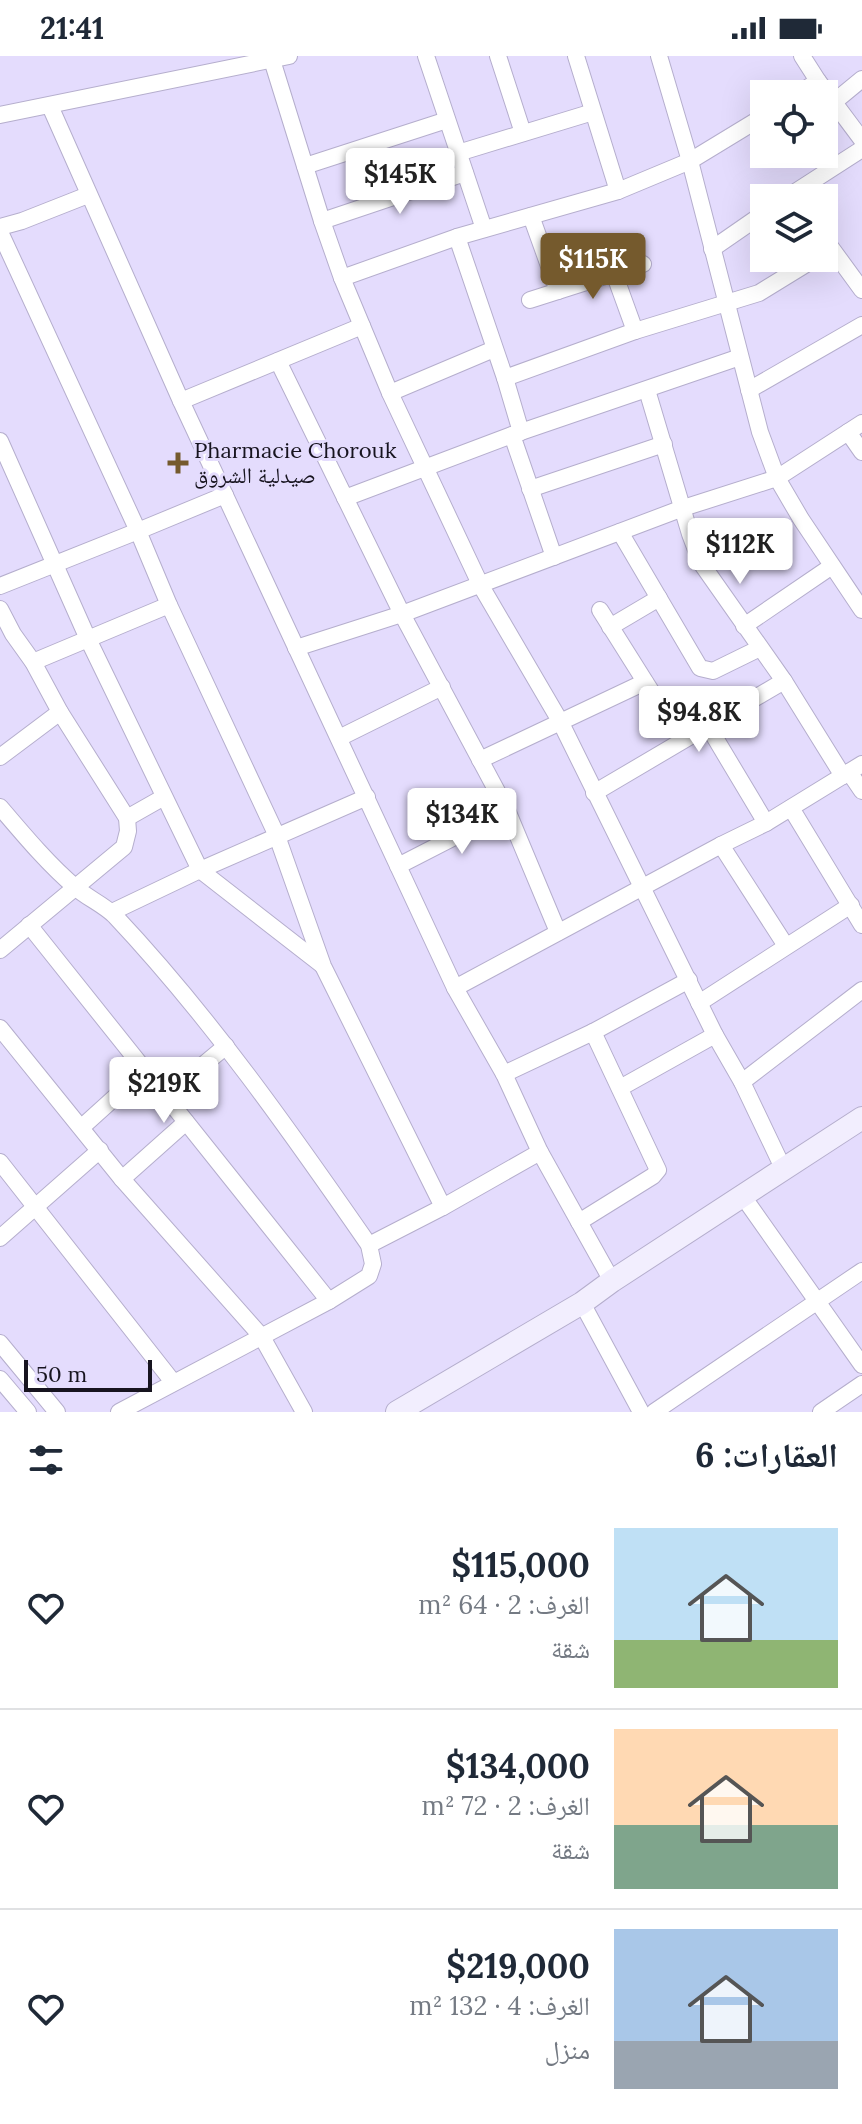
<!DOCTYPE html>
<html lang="ar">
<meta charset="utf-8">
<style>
body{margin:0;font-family:Lora,"Noto Naskh Arabic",serif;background:#f2f2f3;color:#1f2937;direction:rtl;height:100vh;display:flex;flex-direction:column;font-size:30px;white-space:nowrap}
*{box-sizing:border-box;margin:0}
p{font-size:26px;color:#747a83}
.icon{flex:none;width:44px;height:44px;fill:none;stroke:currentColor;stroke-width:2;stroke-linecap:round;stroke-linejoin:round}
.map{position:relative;height:1356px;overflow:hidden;direction:ltr}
.drawer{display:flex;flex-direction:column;background:#fff;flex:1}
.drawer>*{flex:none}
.buttons{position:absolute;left:750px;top:24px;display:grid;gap:16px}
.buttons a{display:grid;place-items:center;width:88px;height:88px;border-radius:0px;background:#fff;box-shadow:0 8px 32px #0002;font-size:40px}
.scale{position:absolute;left:24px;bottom:20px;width:128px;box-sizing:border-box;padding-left:8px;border:4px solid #17141f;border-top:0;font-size:22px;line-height:28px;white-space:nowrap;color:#17141f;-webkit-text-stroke:6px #e4dcfd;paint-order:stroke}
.price{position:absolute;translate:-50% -68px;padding:0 18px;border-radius:8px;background:#fff;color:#222;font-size:26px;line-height:52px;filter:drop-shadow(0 2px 4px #0008)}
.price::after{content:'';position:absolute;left:50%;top:48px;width:24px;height:18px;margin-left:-12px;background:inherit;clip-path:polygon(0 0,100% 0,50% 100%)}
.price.on{background:#755a2d;color:#fff}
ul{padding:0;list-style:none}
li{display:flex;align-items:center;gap:24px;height:200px;padding:0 24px}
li+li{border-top:2px solid #e0e1e3}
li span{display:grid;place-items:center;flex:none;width:224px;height:160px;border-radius:0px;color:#555}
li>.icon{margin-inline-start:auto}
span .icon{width:96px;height:96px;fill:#fffc;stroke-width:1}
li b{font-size:34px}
h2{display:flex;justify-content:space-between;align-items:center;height:96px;padding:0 24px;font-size:34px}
.status{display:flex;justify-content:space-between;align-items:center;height:56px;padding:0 40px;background:#fff;direction:ltr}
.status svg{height:22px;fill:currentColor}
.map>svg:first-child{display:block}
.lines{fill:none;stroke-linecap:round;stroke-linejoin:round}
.minor-casing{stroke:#b5aecd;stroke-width:18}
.secondary-casing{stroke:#b5aecd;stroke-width:24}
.minor{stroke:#fff;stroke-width:16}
.secondary{stroke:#f2eefe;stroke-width:22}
.poi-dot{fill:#755a2d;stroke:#e4dcfd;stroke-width:3}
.labels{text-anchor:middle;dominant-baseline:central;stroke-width:6;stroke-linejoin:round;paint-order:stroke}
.poi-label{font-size:22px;fill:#17141f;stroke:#e4dcfd;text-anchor:start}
</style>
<div class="status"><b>21:41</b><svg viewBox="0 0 49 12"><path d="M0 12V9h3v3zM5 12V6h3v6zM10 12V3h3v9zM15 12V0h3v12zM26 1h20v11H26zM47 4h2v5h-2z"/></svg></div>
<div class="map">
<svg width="862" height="1356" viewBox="0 0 862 1356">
<rect width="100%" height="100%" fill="#e4dcfd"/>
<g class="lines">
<g class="minor-casing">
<g id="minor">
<path d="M426,0L484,173"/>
<path d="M498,0L523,77"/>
<path d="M576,0L618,135"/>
<path d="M659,0L690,105L760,376L777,422L801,463L862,554"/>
<path d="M802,0L818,25L862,84"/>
<path d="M272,4L322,165L342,222L390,337L481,530L560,665L715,979L742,1026L783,1112"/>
<path d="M798,38L818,25"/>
<path d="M834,46L862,23"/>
<path d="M50,50L181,345L455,932L504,1018L540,1096L612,1225"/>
<path d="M0,59L289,0"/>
<path d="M458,97L593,56"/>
<path d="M305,110L447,64"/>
<path d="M786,142L862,93"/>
<path d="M531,160L558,235"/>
<path d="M322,165L465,117"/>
<path d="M0,171L22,165L88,139"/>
<path d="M0,176L138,475L0,530"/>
<path d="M457,181L505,322L521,376"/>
<path d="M824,182L862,234"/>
<path d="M712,193L764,157"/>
<path d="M614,217L635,275"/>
<path d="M342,222L457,181L618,135L690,105L764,60"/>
<path d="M530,244L643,208"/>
<path d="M278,305L402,558L507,754L558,876"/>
<path d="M505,322L635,275L759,237L816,202"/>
<path d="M647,334L690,478L701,507L784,625L843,720"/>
<path d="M749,334L862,269"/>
<path d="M390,337L494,293"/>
<path d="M181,345L362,270"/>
<path d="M848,376L862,396"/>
<path d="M512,379L554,501"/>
<path d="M0,385L88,583L200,814L322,909"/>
<path d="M530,433L664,388"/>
<path d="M225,439L138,475L169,549L277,780L323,910L443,1151L540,1096"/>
<path d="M345,442L512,379L740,301"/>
<path d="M620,476L700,612L713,615L760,592"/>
<path d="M0,553L13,578L33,606L60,656L0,701"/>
<path d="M600,554L656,643"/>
<path d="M744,570L832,510"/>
<path d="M610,571L659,542"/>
<path d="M296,592L402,558L683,452L777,422L862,367"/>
<path d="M33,606L169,549"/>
<path d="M708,670L766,767"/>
<path d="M339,682L442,631"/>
<path d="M480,704L645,626"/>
<path d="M849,716L862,735"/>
<path d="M594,737L784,625"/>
<path d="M0,751C23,778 48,808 75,831C87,842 103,848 115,860C210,961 290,1075 369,1189L373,1208L369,1220L329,1245L119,1356"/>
<path d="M791,752L862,869"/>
<path d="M127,762L164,741"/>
<path d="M721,789L786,890"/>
<path d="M398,810L507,754"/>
<path d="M112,856L200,814L367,741"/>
<path d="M29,869L329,1245"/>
<path d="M0,894L124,791L128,775L127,762L60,656"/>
<path d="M455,932L721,789L766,767L862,708"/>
<path d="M699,947L851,849"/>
<path d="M0,972L122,1123L262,1281L304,1356"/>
<path d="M504,1018L593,976L689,924"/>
<path d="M742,1026L862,934"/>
<path d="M620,1032L715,979"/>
<path d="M166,1040L226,990"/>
<path d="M82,1071L145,1014"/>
<path d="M0,1106L173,1326"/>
<path d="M122,1123L186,1066"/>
<path d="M742,1139L862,1309"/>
<path d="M579,1166L653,1120L658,1114L593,976"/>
<path d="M0,1182L100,1094"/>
<path d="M369,1189L443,1151"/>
<path d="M582,1247L641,1356"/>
<path d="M0,1287L57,1356"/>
<path d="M0,1323L28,1356"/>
<path d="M654,1356L862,1215"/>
<path d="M821,1356L862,1328"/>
</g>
</g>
<g class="secondary-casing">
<path id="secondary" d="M397,1356L582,1247L612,1225L862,1062"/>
</g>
<use href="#minor" class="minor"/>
<use href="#secondary" class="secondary"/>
</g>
<path class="poi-dot" d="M174 395h8v8h8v8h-8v8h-8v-8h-8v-8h8z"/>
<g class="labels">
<g class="poi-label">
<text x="194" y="394">Pharmacie Chorouk<tspan x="194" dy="25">صيدلية الشروق</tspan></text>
</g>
</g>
</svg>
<div class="buttons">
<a><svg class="icon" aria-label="locate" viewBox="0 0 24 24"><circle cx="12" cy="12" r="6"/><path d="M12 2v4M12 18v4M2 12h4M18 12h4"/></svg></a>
<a><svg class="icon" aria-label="layers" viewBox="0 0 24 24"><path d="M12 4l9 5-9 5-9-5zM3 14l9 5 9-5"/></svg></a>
</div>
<div class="scale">50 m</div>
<b class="price" style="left:400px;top:160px">$145K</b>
<b class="price on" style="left:593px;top:245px">$115K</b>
<b class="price" style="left:740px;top:530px">$112K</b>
<b class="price" style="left:699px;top:698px">$94.8K</b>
<b class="price" style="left:462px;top:800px">$134K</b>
<b class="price" style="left:164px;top:1069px">$219K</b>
</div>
<section class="drawer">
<h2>العقارات: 6<svg class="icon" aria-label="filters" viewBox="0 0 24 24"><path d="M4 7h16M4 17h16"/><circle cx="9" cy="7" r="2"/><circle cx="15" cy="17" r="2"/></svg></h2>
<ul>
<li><span style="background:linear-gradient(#bfe0f5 70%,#8fb573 0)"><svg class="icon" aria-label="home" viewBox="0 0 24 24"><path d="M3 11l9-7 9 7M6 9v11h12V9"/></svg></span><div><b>$115,000</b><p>الغرف: 2 · 64 m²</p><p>شقة</p></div><svg class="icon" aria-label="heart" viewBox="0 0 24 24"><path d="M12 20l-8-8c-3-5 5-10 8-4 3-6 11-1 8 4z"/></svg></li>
<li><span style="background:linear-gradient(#ffd9b3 60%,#7fa58c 0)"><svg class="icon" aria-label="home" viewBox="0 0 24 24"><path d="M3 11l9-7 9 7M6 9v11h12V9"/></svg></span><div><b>$134,000</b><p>الغرف: 2 · 72 m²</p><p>شقة</p></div><svg class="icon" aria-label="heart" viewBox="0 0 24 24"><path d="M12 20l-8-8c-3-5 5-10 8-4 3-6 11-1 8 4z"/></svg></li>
<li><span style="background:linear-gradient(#a9c7e8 70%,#9aa5b1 0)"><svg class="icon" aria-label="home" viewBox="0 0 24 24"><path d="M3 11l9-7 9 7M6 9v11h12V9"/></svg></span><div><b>$219,000</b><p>الغرف: 4 · 132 m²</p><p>منزل</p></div><svg class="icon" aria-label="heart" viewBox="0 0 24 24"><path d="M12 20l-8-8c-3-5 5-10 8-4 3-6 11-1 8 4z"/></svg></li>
</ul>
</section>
